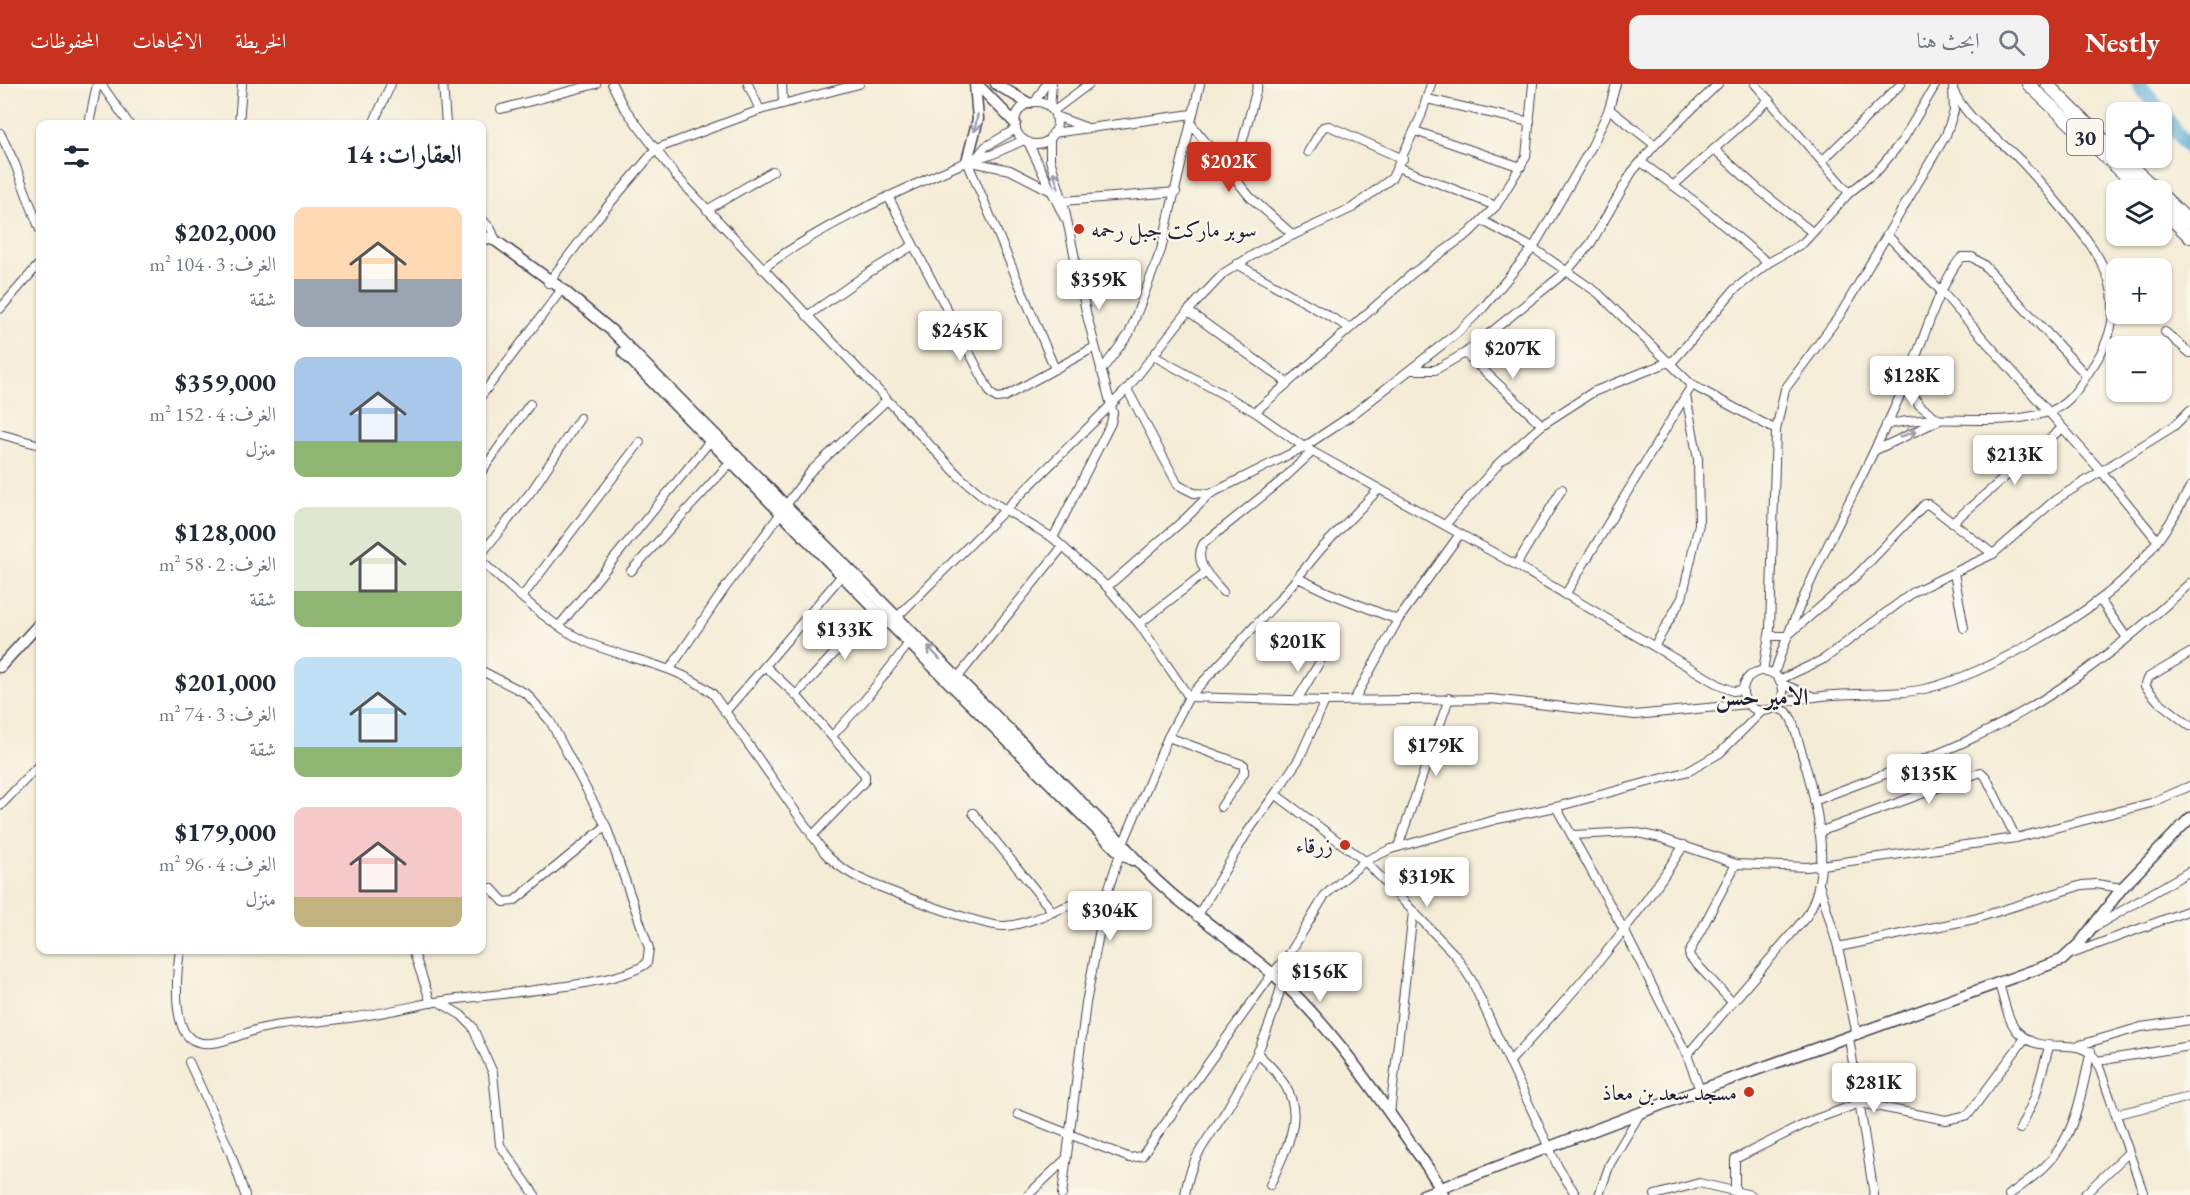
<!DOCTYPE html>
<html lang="ar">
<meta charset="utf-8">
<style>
body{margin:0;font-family:"EB Garamond",Amiri,serif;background:#f2f2f3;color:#1f2937;direction:rtl;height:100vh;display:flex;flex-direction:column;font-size:22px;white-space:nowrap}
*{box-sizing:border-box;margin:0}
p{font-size:20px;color:#747a83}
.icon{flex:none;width:33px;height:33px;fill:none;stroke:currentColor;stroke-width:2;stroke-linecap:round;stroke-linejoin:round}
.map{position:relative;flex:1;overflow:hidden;direction:ltr}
.details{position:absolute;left:36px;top:36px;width:450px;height:834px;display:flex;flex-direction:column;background:#fff;border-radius:12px;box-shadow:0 2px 4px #0004;direction:rtl}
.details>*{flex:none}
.fabs{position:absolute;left:2106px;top:18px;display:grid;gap:12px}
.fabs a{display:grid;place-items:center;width:66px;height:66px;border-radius:12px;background:#fff;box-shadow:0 2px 4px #0004;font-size:30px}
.price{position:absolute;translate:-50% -51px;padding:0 14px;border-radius:6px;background:#fff;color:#222;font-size:20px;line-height:39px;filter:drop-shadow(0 2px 3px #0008)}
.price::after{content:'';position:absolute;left:50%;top:36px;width:18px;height:14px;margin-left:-9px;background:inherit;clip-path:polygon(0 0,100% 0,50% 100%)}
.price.selected{background:#c8321e;color:#fff}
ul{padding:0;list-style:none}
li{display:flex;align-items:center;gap:18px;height:150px;padding:0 24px}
li span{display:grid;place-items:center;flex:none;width:168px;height:120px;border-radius:12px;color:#555}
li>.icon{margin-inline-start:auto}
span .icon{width:72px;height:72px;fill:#fffc;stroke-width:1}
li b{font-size:26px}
h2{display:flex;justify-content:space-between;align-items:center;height:72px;padding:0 24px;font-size:26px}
header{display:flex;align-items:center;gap:36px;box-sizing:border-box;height:84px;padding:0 30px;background:#c8321e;color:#fff}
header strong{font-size:28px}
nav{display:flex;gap:33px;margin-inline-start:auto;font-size:21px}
.search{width:420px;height:54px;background:#f2f2f3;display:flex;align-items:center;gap:15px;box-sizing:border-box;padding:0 21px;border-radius:12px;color:#747a83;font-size:22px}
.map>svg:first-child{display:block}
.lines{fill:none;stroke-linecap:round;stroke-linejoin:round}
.river{stroke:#56a9d1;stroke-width:15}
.minor-casing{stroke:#424052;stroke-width:10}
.tertiary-casing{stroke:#424052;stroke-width:13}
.primary-casing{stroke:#424052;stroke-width:14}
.minor{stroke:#fff;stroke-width:8}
.tertiary{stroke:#fff;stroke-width:10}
.primary{stroke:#fff;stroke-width:12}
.oneway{stroke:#9c9ca7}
.poi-dot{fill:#c8321e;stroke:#fbf7ec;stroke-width:2}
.labels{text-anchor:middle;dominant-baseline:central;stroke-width:4.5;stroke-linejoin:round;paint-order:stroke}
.shield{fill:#fbf7ec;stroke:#636270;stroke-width:1.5}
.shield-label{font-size:21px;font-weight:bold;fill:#22223b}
.poi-label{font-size:22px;fill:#22223b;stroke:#fbf7ec;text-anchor:end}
.neighbourhood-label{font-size:24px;font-weight:bold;fill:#22223b;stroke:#fbf7ec}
</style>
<header>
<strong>Nestly</strong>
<div class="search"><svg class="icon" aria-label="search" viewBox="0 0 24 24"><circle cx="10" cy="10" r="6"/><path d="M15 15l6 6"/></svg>ابحث هنا</div>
<nav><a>الخريطة</a><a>الاتجاهات</a><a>المحفوظات</a></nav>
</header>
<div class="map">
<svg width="2190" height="1111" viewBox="0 0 2190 1111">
<rect width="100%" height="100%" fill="#fbf7ec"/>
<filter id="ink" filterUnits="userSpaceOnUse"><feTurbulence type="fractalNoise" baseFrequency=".0167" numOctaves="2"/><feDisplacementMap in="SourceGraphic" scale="12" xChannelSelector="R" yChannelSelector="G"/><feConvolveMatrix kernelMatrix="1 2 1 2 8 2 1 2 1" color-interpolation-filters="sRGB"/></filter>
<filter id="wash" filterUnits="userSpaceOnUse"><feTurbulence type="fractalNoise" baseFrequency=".008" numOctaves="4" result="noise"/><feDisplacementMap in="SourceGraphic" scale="24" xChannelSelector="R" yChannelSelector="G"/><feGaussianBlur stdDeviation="1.35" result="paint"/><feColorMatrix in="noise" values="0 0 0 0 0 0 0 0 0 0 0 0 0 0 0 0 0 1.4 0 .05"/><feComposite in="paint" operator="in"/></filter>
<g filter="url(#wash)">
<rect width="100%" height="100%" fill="#f4ecd6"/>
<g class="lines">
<g class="river">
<path d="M2139,0L2161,28"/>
<path d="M2162,29L2190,65"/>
</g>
</g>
</g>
<g filter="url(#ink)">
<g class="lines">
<g class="minor-casing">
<g id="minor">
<path d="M101,0L129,40"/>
<path d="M443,0L446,40"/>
<path d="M612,0L623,22L676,92L960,393L984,413L1053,454L1107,503L1139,540L1189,613"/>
<path d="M782,0L783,19"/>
<path d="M1755,0L1849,109"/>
<path d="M1427,15L1530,38"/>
<path d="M1035,18L1046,0"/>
<circle cx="1036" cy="39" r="21"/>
<path d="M1050,24L1052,0"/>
<path d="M501,25L596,0"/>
<path d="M1609,25L1655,61"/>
<path d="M760,26L859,0"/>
<path d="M1053,27L1089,0"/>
<path d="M1055,32L1085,43"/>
<path d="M89,40L97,0"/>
<path d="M239,40L242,0"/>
<path d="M373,40L391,0"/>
<path d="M1191,40L1250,113L1293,151"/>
<path d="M1415,47L1521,83"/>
<path d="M0,49L15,80L40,146"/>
<path d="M1053,49L1192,30"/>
<path d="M1050,53V76L1063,117L1087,232L1113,329L1111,339L1053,454"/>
<path d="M1028,58L1064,133"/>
<path d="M1714,65L1758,105L1812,148"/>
<path d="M1308,68L1323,43L1329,42L1403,75"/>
<path d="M977,73L985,63L1016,45"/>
<path d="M1822,77L1901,0"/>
<path d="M1641,78L1697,119L1768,179"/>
<path d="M1400,84L1496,122"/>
<path d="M1233,93L1258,0"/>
<path d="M1674,101L1769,16"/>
<path d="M1049,106L1010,86L967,77L1055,285"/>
<path d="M888,112L991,310L997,314L1004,313L1095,263"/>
<path d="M1063,117L1176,108"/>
<path d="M707,126L773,87"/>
<path d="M482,135L491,145L496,157"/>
<path d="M1483,137L1533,164L1598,209L1692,301L1776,346"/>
<path d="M1887,151L1942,208L2102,388L2157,456"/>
<path d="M1237,180L1350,244"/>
<path d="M762,185C829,136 902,106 977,73L991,71L1024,56"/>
<path d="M548,199L596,136L656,65L760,26L748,0"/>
<path d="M0,225L40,179"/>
<path d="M1188,227L1288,299"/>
<path d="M807,232L868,189L912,162"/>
<path d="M2165,248L2190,269"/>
<path d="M1465,269L1542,341"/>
<path d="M1154,272L1255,328L1304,363L1516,481L1721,602L1733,607L1743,606"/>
<path d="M1411,286H1435L1465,269L1567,187L1591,159L1632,88L1655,61L1718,0"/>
<path d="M1101,287L1129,250L1161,166L1200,0"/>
<path d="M1906,298L1919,321L1937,334"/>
<path d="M1127,305L1178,401L1194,409L1210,410L1304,363L1352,331L1457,249L1483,224L1533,164L1592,62L1609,25L1616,0"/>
<path d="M482,311L562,205"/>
<path d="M1255,328L1413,189L1469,149L1496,122L1526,73L1533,0"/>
<path d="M1886,341C1938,328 1994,344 2045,329C2071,322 2081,299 2095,279C2134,218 2105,176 2065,128C2049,109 2034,90 2017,73C1993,50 1970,39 1954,8"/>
<path d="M0,350L40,361"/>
<path d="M1876,366L1940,336"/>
<path d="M482,387L530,320"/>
<path d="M787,420L811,387L887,316"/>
<path d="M1952,439L2061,345"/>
<path d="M1445,441L1500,378L1542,341L1593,308L1674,276L1734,206L1768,179L1803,159L1849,109L1879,85L1902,57L1936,0"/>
<path d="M482,469L533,405L580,334"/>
<path d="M482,478C515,507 549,542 591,560C633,577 677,581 713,610L824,768C833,779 844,786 857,793C878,803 985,844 1005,842C1040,839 1071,814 1106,813"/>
<path d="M1516,481L1562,405"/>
<path d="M631,487L731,378"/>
<path d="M1954,489L1964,544"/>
<path d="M1298,494L1329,509L1398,536"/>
<path d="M1107,503L1186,434L1210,410"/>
<path d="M1223,508C1210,493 1193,479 1203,460L1281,397L1312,368"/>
<path d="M1565,511L1692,301"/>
<path d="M522,513L640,358"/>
<path d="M2100,516L2127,554"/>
<path d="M893,537L1127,305L1188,227L1224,189L1261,166L1352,124L1392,94L1421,32L1431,0"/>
<path d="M1139,540L1206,488"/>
<path d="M559,542L710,357"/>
<path d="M1769,552H1787L1856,492L1925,420H1928L1993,470"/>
<path d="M1655,561L1682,514L1699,440L1698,375L1686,312"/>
<path d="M2190,569L2149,593L2145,602L2158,617L2190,642"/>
<path d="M670,585L725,504L781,429"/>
<path d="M1763,587L1770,545L1776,346L1785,305L1840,231L1946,51L1954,27L1953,0"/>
<circle cx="1763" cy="607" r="20"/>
<path d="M1774,590C1807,489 1864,396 1906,298C1919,269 1942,192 1962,173H1972L1984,181L2086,291"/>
<path d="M958,593L1063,462"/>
<path d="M1779,596L1824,575L1915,507L1993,470L2055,416L2174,342L2190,326"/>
<path d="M1782,600L1814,613"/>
<path d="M796,611L875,525"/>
<path d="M1189,613L1325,617L1492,615L1635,631L1748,620"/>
<path d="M1297,616L1321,576"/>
<path d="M1354,616L1398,536L1460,450"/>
<path d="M1325,617L1299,675L1275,710L1365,777L1456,872L1472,897L1558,1083L1576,1111"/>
<path d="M1779,618C1791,617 1803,614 1815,613C1853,607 1891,613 1929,604C1986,589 2089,532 2130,489C2154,465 2175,433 2190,403"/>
<path d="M725,628L765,582"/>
<path d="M833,651L864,617L910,558"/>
<path d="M1168,653L1244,681V689L1221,723"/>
<path d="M1814,717C1866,696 1921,679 1971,655C2054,616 2124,561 2190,499"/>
<path d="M0,722L40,680"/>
<path d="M1556,723L1624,846L1687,971L1700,1006"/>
<path d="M973,729L1053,828"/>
<path d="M1819,748L1981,688L1986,693L2016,754"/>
<path d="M1573,751L1633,748L1661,754L1736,780L1807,783L2016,754L2151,719L2190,702"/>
<path d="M812,752L865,697V691L796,611L765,582L843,490"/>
<path d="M1398,763L1449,614"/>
<path d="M1820,803L1838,863"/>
<path d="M482,808L491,804L504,818L514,817L606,742"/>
<path d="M1197,833L1247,749L1275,710"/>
<path d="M2096,842L2190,787"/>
<path d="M180,866C177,886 171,945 193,956C213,966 240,950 259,945C285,938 314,939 340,935C370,932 400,925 429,919C476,910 617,904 647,879L649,864L606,742L550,637L527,610L482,587"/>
<path d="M413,866L431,919"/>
<path d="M2071,870L2190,826"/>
<path d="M1999,900C2004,915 2007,936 2018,948C2043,975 2079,948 2097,977L2144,1111"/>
<path d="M439,918L461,931L472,942L493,989L500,1061L535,1111"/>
<path d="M1732,918L1690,873L1689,869L1736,780"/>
<path d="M1857,951L1838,863L1974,835L2082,801L2096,800L2122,804"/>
<path d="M1849,954L1874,1111"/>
<path d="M2080,961L2141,943L2190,936"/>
<path d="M1258,970C1311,1018 1296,1044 1270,1101"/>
<path d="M1687,971L1806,833C1840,779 1809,694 1792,636L1787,628L1774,623"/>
<path d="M1510,977C1574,909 1634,840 1684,761"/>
<path d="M2097,977L2190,962"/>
<path d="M189,978L230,1067L245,1111"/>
<path d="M1018,1030L1130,1074L1142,1072L1272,890L1290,869L1325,811L1365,777L1391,765L1498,735L1556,723L1689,687L1720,669L1763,626"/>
<path d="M1390,1030L1413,828"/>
<path d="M2117,1030L2190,1013"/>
<path d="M2020,1045L2035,1013L2049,963"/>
<path d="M1735,1106V1075L1813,1036L1860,1019L1946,1036L1968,1031L2025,954"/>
<path d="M1028,1111L1065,1076"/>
<path d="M1062,1111L1086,919L1106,813L1123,760L1168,653L1189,613L1279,516L1321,465L1378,406"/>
<path d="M1185,1111C1191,1071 1207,1058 1227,1025C1251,985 1271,945 1282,899"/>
<path d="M1599,1111L1610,1080L1639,1031"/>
<path d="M1655,1111L1699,1099L1751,1111"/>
<path d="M2009,1111C2026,1098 2045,1086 2057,1068C2078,1040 2083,1000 2091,967"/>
<path d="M2084,1111L2128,1069"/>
</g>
</g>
<g class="tertiary-casing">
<g id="tertiary">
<path d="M977,0L1015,39"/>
<path d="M996,0L1028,19"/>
<path d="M967,77L978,35L975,0"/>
<path d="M482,152L496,157L562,205L612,247L1123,760C1165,814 1223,847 1274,891C1327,937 1369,1000 1409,1057C1421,1075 1436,1092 1443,1111"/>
<path d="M623,268L875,525L1120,769L1132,776"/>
<path d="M0,583L40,539"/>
<path d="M1423,1111L1700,1006L2062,876L2080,859L2122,804L2190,734"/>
</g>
</g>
<g class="primary-casing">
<g id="primary">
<path d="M2028,0L2141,106"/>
<path d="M2047,0L2116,68"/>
<path d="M2122,74L2157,106"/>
<path d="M2162,111L2190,138"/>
<path d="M2162,126L2190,153"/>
</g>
</g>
<use href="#minor" class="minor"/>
<use href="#tertiary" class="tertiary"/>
<use href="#primary" class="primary"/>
</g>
<defs><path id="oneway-shaft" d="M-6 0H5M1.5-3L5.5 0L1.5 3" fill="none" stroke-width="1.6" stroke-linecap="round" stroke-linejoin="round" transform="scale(1.5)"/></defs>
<g class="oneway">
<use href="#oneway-shaft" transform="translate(976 39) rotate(101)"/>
<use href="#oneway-shaft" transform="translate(1056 96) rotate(-107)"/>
<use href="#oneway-shaft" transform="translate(1908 350) rotate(-21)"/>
<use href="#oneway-shaft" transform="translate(934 569) rotate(-134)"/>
</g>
</g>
<g class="poi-dot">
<circle cx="1079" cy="145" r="6"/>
<circle cx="1345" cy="761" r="6"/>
<circle cx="1749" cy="1008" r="6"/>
</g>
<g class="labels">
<rect class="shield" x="2067" y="35" width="36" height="36" rx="4.5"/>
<g class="shield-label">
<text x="2085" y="53">30</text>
</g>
<g class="poi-label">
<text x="1091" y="145" text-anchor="start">سوبر ماركت جبل رحمه</text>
<text x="1333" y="761">زرقاء</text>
<text x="1737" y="1008">مسجد سعد بن معاذ</text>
</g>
<g class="neighbourhood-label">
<text x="1762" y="612">الامير حسن</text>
</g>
</g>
</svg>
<div class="fabs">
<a><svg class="icon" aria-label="locate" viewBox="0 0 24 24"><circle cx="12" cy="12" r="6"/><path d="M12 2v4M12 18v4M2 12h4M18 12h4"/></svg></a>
<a><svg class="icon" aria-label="layers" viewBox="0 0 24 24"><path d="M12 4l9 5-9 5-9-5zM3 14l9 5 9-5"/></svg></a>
<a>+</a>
<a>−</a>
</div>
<b class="price selected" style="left:1229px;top:109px">$202K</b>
<b class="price" style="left:1099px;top:227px">$359K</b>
<b class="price" style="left:960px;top:278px">$245K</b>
<b class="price" style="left:1513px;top:296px">$207K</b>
<b class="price" style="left:1912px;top:323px">$128K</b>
<b class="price" style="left:2015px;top:402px">$213K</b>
<b class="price" style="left:845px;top:577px">$133K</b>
<b class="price" style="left:1298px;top:589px">$201K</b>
<b class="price" style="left:1436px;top:693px">$179K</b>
<b class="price" style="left:1929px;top:721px">$135K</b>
<b class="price" style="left:1427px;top:824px">$319K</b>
<b class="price" style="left:1110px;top:858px">$304K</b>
<b class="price" style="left:1320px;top:919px">$156K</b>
<b class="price" style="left:1874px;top:1030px">$281K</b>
<section class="details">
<h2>العقارات: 14<svg class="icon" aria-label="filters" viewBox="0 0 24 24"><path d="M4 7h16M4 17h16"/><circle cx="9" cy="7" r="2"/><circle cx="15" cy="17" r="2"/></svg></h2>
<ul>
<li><span style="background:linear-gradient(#ffd9b3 60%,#9aa5b1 0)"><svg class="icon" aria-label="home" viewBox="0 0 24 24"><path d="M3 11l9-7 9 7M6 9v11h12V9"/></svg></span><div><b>$202,000</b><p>الغرف: 3 · 104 m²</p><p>شقة</p></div></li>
<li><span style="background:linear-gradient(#a9c7e8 70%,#8fb573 0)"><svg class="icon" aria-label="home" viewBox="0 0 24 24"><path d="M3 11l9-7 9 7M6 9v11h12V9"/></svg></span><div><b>$359,000</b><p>الغرف: 4 · 152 m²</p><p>منزل</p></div></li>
<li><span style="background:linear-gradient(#dfe7d0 70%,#8fb573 0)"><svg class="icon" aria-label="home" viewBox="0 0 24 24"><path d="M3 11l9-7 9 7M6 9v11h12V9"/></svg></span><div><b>$128,000</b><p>الغرف: 2 · 58 m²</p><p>شقة</p></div></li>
<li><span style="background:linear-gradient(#bfe0f5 75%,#8fb573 0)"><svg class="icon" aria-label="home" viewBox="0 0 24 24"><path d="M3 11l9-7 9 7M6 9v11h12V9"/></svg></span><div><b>$201,000</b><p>الغرف: 3 · 74 m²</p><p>شقة</p></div></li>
<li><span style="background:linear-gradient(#f6c9c9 75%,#c2b280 0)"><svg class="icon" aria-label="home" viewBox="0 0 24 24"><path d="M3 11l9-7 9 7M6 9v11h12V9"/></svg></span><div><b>$179,000</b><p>الغرف: 4 · 96 m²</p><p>منزل</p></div></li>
</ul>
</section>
</div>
